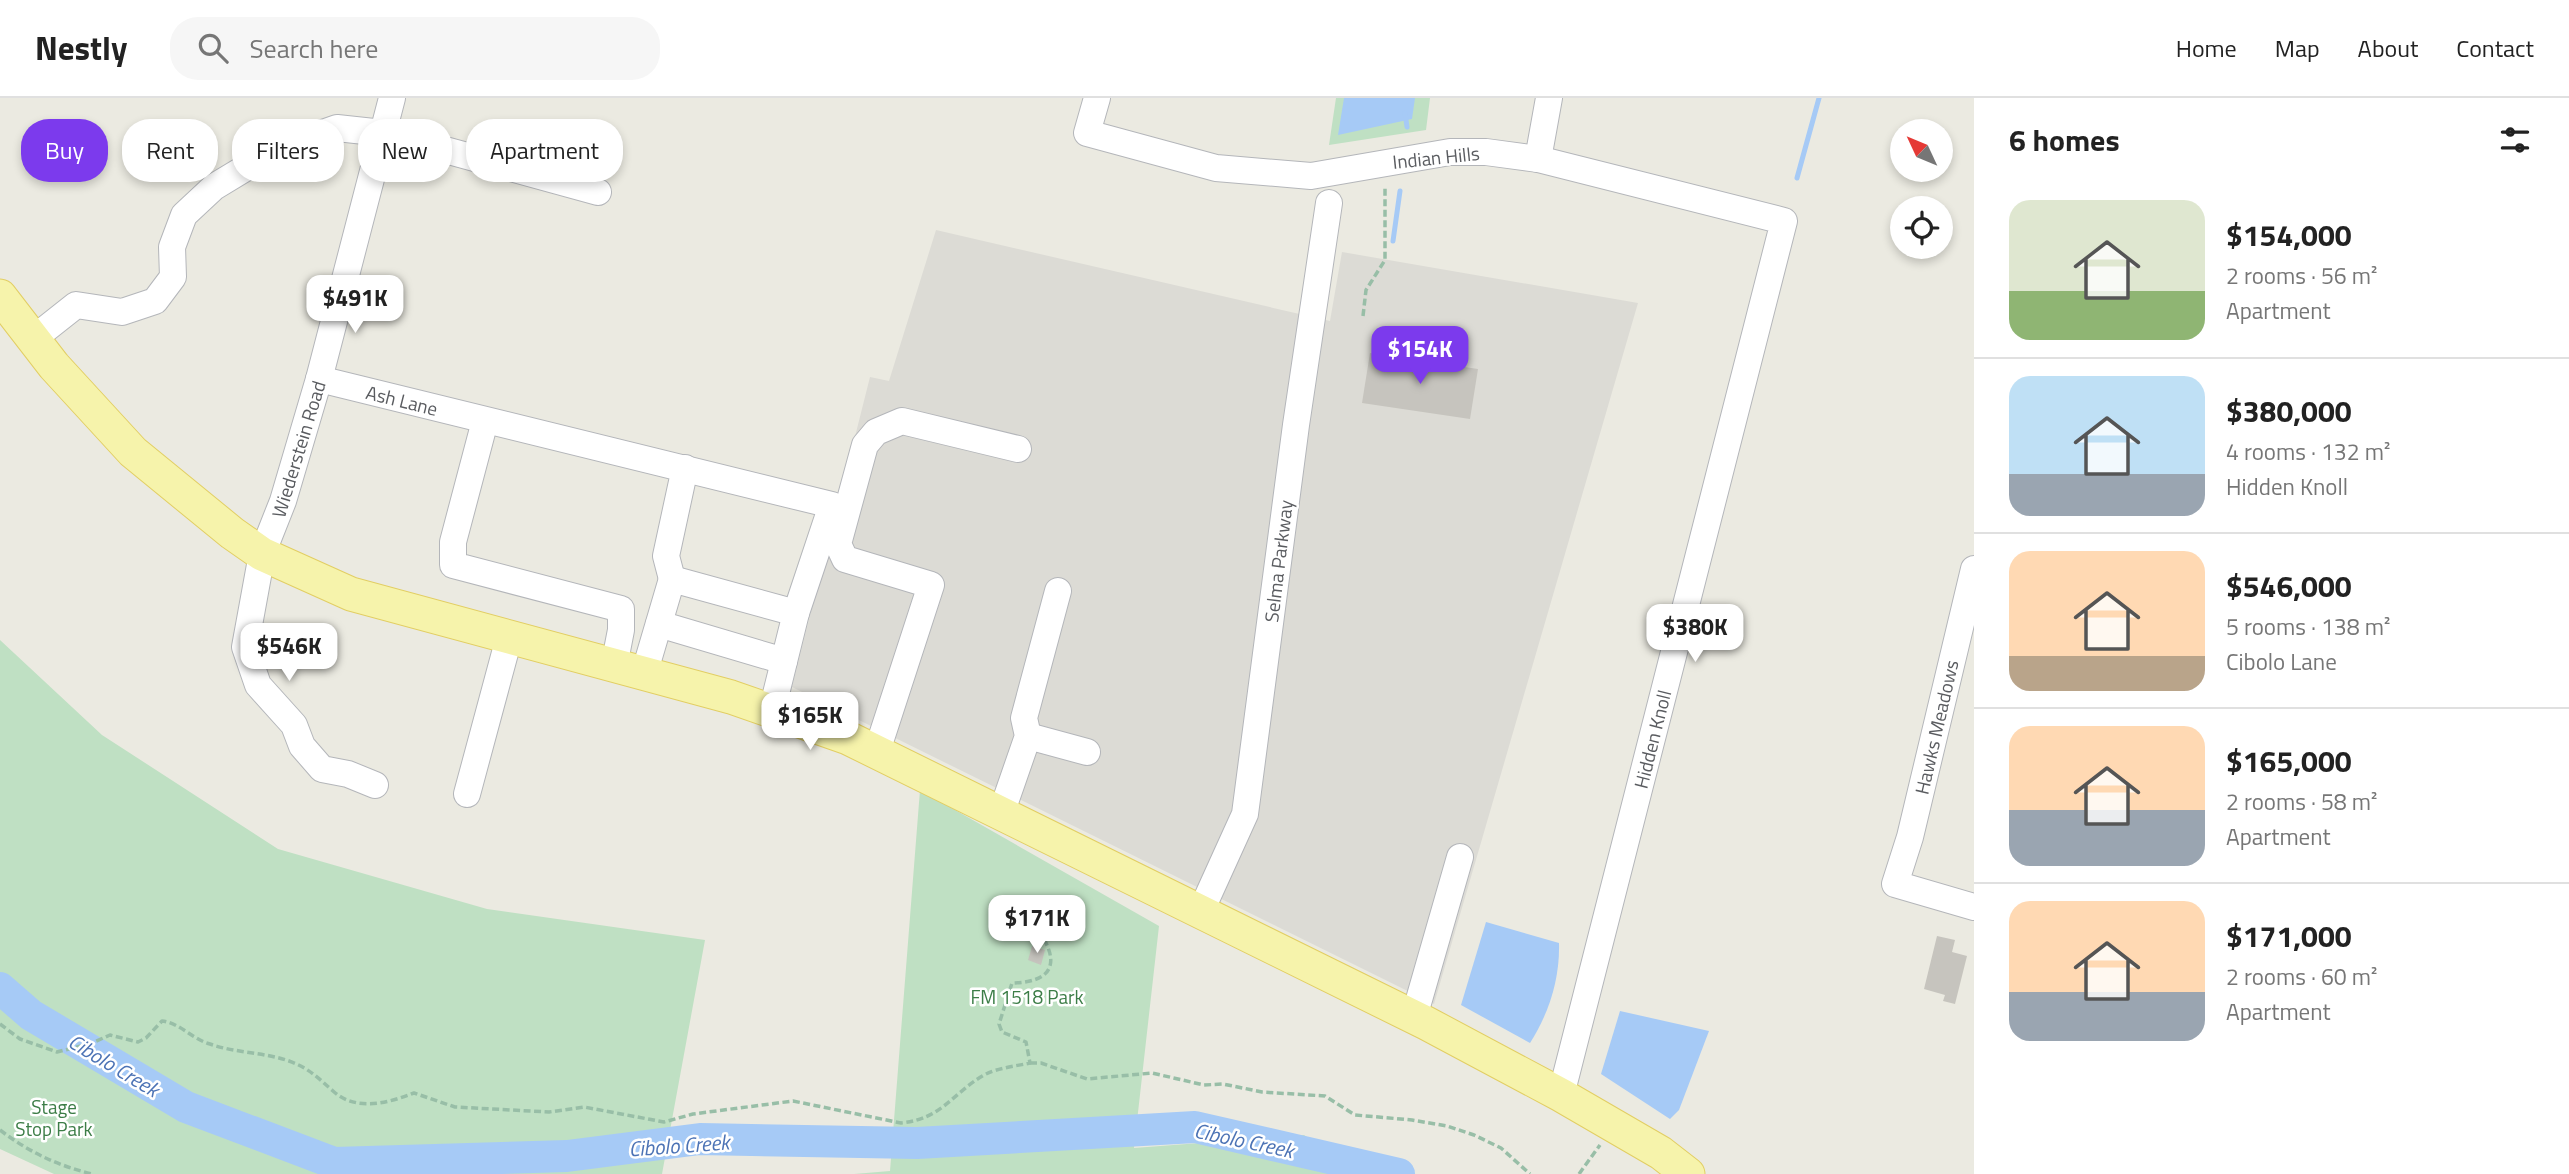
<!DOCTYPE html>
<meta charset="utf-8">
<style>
body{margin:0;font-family:"Titillium Web",sans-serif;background:#f6f6f6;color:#222;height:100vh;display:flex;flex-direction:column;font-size:26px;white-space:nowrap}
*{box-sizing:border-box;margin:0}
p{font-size:23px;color:#767676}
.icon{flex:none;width:38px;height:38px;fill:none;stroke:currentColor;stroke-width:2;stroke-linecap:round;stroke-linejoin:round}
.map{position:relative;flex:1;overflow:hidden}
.drawer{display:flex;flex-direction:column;background:#fff;width:595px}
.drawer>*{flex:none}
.banner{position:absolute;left:21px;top:21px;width:665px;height:63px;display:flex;gap:14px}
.needle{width:46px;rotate:314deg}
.tools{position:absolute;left:1890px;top:21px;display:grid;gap:14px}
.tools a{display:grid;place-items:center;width:63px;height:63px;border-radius:50%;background:#fff;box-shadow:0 4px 10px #0003;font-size:35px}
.price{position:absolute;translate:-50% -60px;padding:0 16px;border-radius:14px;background:#fff;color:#222;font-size:23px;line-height:46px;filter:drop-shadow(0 2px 4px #0008)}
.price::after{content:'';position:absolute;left:50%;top:42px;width:21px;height:16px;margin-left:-10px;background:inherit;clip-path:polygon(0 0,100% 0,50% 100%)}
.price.selected{background:#7c3aed;color:#fff}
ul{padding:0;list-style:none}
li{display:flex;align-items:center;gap:21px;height:175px;padding:0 35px}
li+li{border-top:2px solid #e0e0e0}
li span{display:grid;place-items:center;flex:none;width:196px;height:140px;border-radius:21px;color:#555}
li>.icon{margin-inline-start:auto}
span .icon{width:84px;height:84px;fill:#fffc;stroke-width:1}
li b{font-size:30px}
h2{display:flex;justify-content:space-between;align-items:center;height:84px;padding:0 35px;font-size:30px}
.tag{padding:0 24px;border-radius:28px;background:#fff;box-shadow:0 4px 10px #0003;font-size:24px;line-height:63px}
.tag.selected{background:#7c3aed;color:#fff}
header{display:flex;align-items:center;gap:42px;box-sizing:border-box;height:98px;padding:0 35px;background:#fff;border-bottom:2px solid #e0e0e0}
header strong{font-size:33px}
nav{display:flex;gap:38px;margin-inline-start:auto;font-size:24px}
.search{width:490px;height:63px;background:#f6f6f6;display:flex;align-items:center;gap:18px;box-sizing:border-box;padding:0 24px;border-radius:28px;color:#767676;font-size:26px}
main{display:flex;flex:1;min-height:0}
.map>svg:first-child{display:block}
.industrial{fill:#dcdbd5}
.green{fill:#bfe0c3}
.water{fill:#a6caf6}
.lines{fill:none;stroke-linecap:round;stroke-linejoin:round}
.stream{stroke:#a6caf6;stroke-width:5}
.river{stroke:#a6caf6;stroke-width:32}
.building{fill:#c6c4be}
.minor-casing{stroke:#b4b6ba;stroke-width:28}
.major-casing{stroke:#e2ce63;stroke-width:35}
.path{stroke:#98bea7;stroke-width:3.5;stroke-dasharray:7 3.5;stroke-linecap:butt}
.minor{stroke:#fff;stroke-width:26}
.major{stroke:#f6f3ab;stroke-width:33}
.labels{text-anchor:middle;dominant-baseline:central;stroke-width:5;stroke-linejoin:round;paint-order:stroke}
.street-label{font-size:19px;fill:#5a5c60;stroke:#fff}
.park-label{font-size:19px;fill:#3c7d47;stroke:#fff}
.water-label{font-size:21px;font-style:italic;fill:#4c73b5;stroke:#fff}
</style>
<header>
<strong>Nestly</strong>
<div class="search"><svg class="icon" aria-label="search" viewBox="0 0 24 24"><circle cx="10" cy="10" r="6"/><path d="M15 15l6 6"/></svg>Search here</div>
<nav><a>Home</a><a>Map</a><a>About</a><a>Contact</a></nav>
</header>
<main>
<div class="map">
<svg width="1974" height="1076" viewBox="0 0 1974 1076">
<rect width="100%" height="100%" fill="#ebeae1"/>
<path class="industrial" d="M936,132L1330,223L1342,154L1638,205L1434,906L792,589L870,279L889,283Z"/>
<g class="green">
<path d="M1336,0H1430L1426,32L1329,47Z"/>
<path d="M0,542L102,637L278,751L487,811L705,842L662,1076H54L0,1051Z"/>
<path d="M920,692L1159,828L1134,1050L1304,1037L1357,1076H854L890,1073Z"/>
</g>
<g class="water">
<path d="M1344,0H1415L1412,21L1338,37Z"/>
<path d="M1486,824L1559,845C1560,881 1549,915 1530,945L1461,907Z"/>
<path d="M1620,913L1709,933L1679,1012L1670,1021L1601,976Z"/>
</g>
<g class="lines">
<g class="stream">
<path d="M1405,15L1407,29"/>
<path d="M1797,80L1819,0"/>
<path d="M1393,143L1400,93"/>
</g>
<path class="river" d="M0,890L31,917L186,1009L334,1065L567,1058L700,1041L917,1045L1195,1029L1399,1076"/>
</g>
<g class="building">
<path d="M1370,255L1478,271L1470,321L1362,305Z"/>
<path d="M1937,838L1955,842L1952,854L1967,858L1955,906L1943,903L1945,897L1924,891Z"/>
<path d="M1032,848L1045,852L1041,867L1028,862Z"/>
</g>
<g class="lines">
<g class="minor-casing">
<g id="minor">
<path d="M1097,0L1087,35L1216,70L1311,78L1450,54H1486L1538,61L1784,123L1561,997"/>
<path d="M1538,61L1549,0"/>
<path d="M33,241L76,207L122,214L155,203L173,179L172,149L184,117L214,89L277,51L337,30L383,35L598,94"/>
<path d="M319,281L832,407L796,515"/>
<path d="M485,323L453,444V467L621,511V532L614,568"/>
<path d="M1974,471L1910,739L1895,786L1974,809"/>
<path d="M672,481L666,458L685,370"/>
<path d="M659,526L784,563"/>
<path d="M644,576L672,481L796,515L772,612"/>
<path d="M1028,638L1087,654"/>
<path d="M877,653L931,487L845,461L838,446L865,347L876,334L902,323L1018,351"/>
<path d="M375,687L348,676L322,671L302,648L294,627L258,587L245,549L262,456L283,403L319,281L392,0"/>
<path d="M467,696L509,540"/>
<path d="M1002,713L1028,638L1024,620L1058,493"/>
<path d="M1201,813L1245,716L1296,327L1329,105"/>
<path d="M1414,919L1460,759"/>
</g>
</g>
<g class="major-casing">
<path id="major" d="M0,198L54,268L133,354L232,435L262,456L351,496L731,599L848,640L1426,925L1561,997L1661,1055L1688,1076"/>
</g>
<g class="path">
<path d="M1363,218L1366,192L1385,162V88"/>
<path d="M0,926L20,941L57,954L92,945L110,937L138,944L146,940L162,923C180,925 192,941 210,946C235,955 263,954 289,963C309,970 318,980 333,993C356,1014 388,1005 414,995L455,1009L549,1014L584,1009L664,1024L693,1016L793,1003L901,1025C943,1021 954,993 986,976C998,970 1016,968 1030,965L1026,944L1002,934L999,926L1012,885C1060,884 1059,858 1033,825L1044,804"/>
<path d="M1030,965H1041L1087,981L1152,975L1204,987L1223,986L1262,994L1325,998L1355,1017L1412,1022L1447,1028L1474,1037L1501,1050L1530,1076"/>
<path d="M0,1032C29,1054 56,1067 92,1076"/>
<path d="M1579,1076L1600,1047"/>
</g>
<use href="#minor" class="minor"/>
<use href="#major" class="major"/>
</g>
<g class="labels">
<g class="street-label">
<text transform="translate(1436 59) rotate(-6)">Indian Hills</text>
<text transform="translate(402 302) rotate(14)">Ash Lane</text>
<text transform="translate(298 351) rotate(-73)">Wiederstein Road</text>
<text transform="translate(1278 463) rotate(-83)">Selma Parkway</text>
<text transform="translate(1936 629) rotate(-77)">Hawks Meadows</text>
<text transform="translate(1652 641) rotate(-76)">Hidden Knoll</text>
</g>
<g class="park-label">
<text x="1027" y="898">FM 1518 Park</text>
<text x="54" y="1008">Stage<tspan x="54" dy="22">Stop Park</tspan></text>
</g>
<g class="water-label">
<text transform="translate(114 967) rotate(31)">Cibolo Creek</text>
<text transform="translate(1244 1042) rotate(12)">Cibolo Creek</text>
<text transform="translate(679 1047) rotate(-4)">Cibolo Creek</text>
</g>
</g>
</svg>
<div class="tools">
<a><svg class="needle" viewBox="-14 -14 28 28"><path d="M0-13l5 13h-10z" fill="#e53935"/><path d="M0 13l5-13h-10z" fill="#767676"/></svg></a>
<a><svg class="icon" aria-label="locate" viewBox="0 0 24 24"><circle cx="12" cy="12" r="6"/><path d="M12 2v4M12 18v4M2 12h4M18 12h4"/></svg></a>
</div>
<b class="price" style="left:355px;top:237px">$491K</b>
<b class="price selected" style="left:1420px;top:288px">$154K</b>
<b class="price" style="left:1695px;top:566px">$380K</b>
<b class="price" style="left:289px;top:585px">$546K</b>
<b class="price" style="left:810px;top:654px">$165K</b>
<b class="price" style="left:1037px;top:857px">$171K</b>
<div class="banner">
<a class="tag selected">Buy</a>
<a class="tag">Rent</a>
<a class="tag">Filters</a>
<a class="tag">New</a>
<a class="tag">Apartment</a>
</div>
</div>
<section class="drawer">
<h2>6 homes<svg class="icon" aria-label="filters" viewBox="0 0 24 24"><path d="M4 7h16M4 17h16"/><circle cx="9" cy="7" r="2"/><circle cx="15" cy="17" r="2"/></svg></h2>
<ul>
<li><span style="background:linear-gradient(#dfe7d0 65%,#8fb573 0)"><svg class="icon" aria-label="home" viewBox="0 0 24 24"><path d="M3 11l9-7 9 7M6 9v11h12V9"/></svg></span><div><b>$154,000</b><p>2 rooms · 56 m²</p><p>Apartment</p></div></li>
<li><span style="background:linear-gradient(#bfe0f5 70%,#9aa5b1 0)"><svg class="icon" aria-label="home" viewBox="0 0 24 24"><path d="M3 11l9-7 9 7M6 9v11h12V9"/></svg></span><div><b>$380,000</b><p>4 rooms · 132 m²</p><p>Hidden Knoll</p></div></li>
<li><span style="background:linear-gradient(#ffd9b3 75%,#b9a48a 0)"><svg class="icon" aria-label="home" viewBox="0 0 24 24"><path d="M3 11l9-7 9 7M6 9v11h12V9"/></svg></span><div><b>$546,000</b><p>5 rooms · 138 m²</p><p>Cibolo Lane</p></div></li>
<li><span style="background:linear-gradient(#ffd9b3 60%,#9aa5b1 0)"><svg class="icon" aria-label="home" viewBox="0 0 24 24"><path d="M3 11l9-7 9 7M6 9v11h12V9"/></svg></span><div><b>$165,000</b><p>2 rooms · 58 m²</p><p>Apartment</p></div></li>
<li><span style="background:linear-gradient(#ffd9b3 65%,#9aa5b1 0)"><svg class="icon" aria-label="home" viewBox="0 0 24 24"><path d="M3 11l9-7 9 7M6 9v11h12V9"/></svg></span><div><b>$171,000</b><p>2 rooms · 60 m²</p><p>Apartment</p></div></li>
</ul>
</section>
</main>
